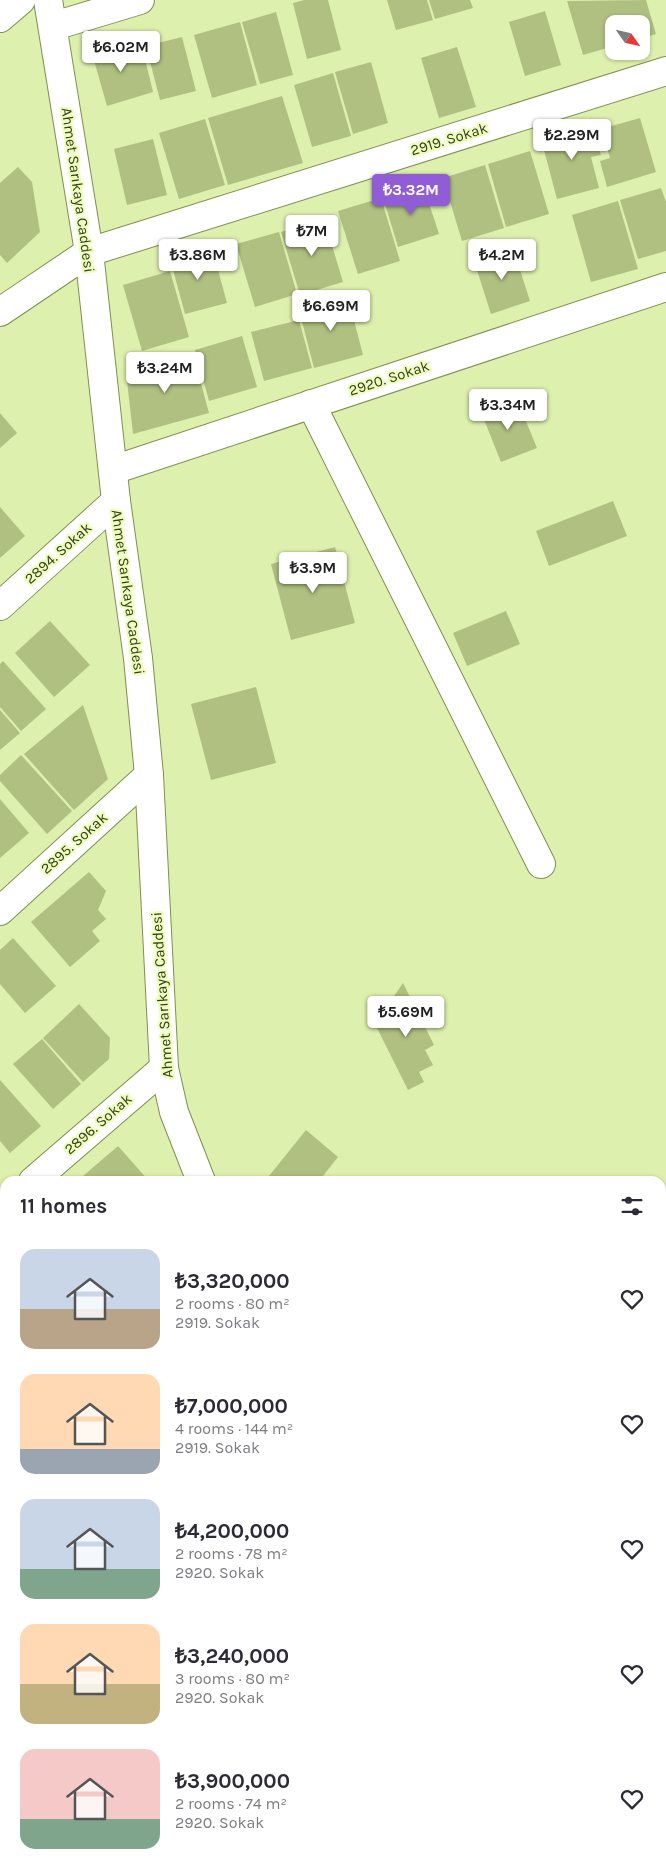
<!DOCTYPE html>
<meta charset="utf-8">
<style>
body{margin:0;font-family:Karla,sans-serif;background:#f2f2f3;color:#2b2b33;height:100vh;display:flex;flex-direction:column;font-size:19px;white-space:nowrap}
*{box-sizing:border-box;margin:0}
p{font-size:16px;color:#7c7c81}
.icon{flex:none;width:28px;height:28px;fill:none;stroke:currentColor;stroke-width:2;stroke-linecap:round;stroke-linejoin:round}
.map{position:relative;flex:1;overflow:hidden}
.drawer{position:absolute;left:0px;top:1176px;width:666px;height:696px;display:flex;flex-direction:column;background:#fff;border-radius:15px 15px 0 0;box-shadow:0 1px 4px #0004}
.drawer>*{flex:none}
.needle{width:32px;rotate:124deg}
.controls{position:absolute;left:605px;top:15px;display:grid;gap:10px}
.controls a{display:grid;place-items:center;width:45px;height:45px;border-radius:10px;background:#fff;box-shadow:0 1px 4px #0004;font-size:25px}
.price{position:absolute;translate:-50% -42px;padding:0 11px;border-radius:5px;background:#fff;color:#222;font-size:16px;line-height:32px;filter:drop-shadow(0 1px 2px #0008)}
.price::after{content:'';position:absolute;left:50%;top:30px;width:15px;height:11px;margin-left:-8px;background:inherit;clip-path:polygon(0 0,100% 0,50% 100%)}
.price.on{background:#905dd6;color:#fff}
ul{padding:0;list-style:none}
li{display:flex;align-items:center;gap:15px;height:125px;padding:0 20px}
li span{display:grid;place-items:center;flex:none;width:140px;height:100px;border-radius:15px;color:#555}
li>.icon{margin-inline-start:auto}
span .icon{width:60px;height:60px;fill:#fffc;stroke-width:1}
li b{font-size:21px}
h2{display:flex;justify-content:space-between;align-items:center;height:60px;padding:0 20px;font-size:21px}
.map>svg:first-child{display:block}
.building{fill:#b0c080}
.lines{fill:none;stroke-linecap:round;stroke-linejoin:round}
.minor-casing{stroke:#808f50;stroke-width:30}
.major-casing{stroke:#808f50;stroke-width:30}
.minor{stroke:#fff;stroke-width:28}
.major{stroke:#fff;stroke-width:28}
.labels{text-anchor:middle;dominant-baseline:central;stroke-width:4.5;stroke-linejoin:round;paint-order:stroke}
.street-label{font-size:15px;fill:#373d22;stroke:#ecfeba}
</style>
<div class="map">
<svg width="666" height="1872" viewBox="0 0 666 1872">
<rect width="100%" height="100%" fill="#def0ad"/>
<g class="building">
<path d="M304,0H328L341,50L307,59L293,3Z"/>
<path d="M387,0H427L433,20L396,30Z"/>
<path d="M429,0H470L473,8L435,19Z"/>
<path d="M646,0L656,34L641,39V24H614V46L583,55L567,1Z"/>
<path d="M545,11L561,65L525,76L509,22Z"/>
<path d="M276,12L293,75L260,84L242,22Z"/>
<path d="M240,22L257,85L212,98L194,35Z"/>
<path d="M182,37L196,91L160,100L146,46Z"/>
<path d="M125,39L132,63L145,59L153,92L107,106L91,50Z"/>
<path d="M457,47L476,107L439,118L421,58Z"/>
<path d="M371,62L388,123L353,134L335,72Z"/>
<path d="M333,73L351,136L312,147L294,85Z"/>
<path d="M282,96L303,163L228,185L208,118Z"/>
<path d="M640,118L656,172L607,187L600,161L610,158L601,129Z"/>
<path d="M205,119L225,185L179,199L159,133Z"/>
<path d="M592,125L601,155L591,157L599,188L557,199L541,139Z"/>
<path d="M153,139L167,195L127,205L114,149Z"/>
<path d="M530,151L549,214L506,227L488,164Z"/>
<path d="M485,165L504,228L462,241L443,178Z"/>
<path d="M18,167L32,182L40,232L7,263L0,255V183Z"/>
<path d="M423,185L439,234L398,247L383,197Z"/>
<path d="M661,188L666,202V251L638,259L620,200Z"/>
<path d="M381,198L400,261L358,274L338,211Z"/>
<path d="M618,201L638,269L591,282L572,215Z"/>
<path d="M324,219L343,282L300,295L281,232Z"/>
<path d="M279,232L297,294L255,307L236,244Z"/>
<path d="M212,248L227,303L185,314L170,259Z"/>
<path d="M513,248L530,301L491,314L474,261Z"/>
<path d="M170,271L189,337L142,351L123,285Z"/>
<path d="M348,297L363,355L314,368L299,310Z"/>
<path d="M299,320L312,368L264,381L251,332Z"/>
<path d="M242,336L257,387L209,401L195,350Z"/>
<path d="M193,354L209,413L133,434L126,372Z"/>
<path d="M511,400L518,416L523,414L537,448L501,462L481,412Z"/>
<path d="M0,413L17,433L0,448Z"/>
<path d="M613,501L627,536L549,566L536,531Z"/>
<path d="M0,507L25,536L0,558Z"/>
<path d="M335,547L355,623L291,640L271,564Z"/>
<path d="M506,611L520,644L467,666L453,633Z"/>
<path d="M50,621L90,665L54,697L15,653Z"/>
<path d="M3,661L46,709L21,731L0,707V664Z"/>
<path d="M256,687L276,763L211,780L191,704Z"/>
<path d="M83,705L108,779L74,810L24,754Z"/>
<path d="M0,710L20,733L0,750Z"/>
<path d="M21,755L72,811L47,834L0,781V775Z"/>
<path d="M0,799L29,833L0,858Z"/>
<path d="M89,872L106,891L98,910L106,919L92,931L100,941L70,967L31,922Z"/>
<path d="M13,938L56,986L25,1013L0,984V950Z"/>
<path d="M403,983L434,1045L425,1050L433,1065L419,1072L424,1082L408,1090L375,1024Z"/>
<path d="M79,1004L110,1038L109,1059L83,1082L43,1038Z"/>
<path d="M42,1039L81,1084L53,1109L13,1064Z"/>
<path d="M0,1080L41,1126L10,1153L0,1141Z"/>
<path d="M306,1130L338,1157L319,1181H265Z"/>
<path d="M118,1146L149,1181H87L83,1176Z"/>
<path d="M5,1248V1328L0,1322V1252Z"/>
<path d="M5,1370V1408L0,1402V1374Z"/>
<path d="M0,1406L5,1412V1451L0,1455Z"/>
<path d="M0,1595L5,1600V1625L0,1629Z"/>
<path d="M0,1665L5,1670L4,1741L0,1737Z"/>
<path d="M206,1868H337L327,1872H208Z"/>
<path d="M467,1868H516L518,1872H469Z"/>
</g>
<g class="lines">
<g class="minor-casing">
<g id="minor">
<path d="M0,18L21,0"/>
<path d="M54,26L140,0"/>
<path d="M0,312L89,252L666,71"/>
<path d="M311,404L541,864"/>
<path d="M113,470L666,287"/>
<path d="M0,606L116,501"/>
<path d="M0,911L149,775"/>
<path d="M33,1181L164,1068"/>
<path d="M0,1210L5,1205"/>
<path d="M661,1435L666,1432"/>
<path d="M661,1456L666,1466"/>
<path d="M0,1503L5,1499"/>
<path d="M361,1872L369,1868"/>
</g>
</g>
<g class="major-casing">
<g id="major">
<path d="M48,0L89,252L116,501L138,658L149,775L164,1068L174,1112L201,1181"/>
<path d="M0,1794L5,1799"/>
<path d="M81,1868L86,1872"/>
<path d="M570,1868L571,1872"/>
</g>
</g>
<use href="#minor" class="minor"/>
<use href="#major" class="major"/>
</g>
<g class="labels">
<g class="street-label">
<text transform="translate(449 139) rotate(-17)">2919. Sokak</text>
<text transform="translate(78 190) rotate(82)">Ahmet Sarıkaya Caddesi</text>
<text transform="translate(389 378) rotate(-18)">2920. Sokak</text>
<text transform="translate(58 553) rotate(-42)">2894. Sokak</text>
<text transform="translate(128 592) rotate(82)">Ahmet Sarıkaya Caddesi</text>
<text transform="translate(74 843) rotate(-42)">2895. Sokak</text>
<text transform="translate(162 995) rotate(-94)">Ahmet Sarıkaya Caddesi</text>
<text transform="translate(98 1124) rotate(-41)">2896. Sokak</text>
</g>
</g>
</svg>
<div class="controls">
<a><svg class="needle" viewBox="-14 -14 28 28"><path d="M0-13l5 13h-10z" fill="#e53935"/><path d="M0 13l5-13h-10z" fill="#7c7c81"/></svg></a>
</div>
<b class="price" style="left:121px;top:73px">₺6.02M</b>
<b class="price" style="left:572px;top:161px">₺2.29M</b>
<b class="price on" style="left:411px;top:216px">₺3.32M</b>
<b class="price" style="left:312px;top:257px">₺7M</b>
<b class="price" style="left:198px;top:281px">₺3.86M</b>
<b class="price" style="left:502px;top:281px">₺4.2M</b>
<b class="price" style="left:331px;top:332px">₺6.69M</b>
<b class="price" style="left:165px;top:394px">₺3.24M</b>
<b class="price" style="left:508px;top:431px">₺3.34M</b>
<b class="price" style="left:313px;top:594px">₺3.9M</b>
<b class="price" style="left:406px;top:1038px">₺5.69M</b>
<section class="drawer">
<h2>11 homes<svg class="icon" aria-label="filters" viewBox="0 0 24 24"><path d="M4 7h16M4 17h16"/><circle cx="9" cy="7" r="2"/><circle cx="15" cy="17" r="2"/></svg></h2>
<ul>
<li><span style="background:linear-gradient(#c9d6e8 60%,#b9a48a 0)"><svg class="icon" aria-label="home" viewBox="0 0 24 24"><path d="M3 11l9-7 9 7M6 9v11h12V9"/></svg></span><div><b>₺3,320,000</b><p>2 rooms · 80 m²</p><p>2919. Sokak</p></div><svg class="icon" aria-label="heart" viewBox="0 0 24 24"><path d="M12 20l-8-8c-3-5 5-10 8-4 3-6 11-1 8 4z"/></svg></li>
<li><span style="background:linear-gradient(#ffd9b3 75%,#9aa5b1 0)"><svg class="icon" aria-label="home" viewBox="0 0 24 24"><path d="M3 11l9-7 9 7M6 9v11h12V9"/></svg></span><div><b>₺7,000,000</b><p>4 rooms · 144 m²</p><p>2919. Sokak</p></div><svg class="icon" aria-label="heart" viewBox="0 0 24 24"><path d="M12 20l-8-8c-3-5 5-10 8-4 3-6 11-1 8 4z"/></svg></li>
<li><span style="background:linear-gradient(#c9d6e8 70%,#7fa58c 0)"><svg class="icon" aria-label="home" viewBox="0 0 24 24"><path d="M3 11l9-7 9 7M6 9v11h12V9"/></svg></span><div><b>₺4,200,000</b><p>2 rooms · 78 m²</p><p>2920. Sokak</p></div><svg class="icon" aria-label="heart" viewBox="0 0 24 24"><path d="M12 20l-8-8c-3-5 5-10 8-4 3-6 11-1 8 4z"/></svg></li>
<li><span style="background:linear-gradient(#ffd9b3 60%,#c2b280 0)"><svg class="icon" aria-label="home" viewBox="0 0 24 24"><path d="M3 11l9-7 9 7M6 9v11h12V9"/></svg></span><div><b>₺3,240,000</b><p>3 rooms · 80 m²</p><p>2920. Sokak</p></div><svg class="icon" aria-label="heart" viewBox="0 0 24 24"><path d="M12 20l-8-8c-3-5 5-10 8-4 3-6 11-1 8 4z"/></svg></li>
<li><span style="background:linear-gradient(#f6c9c9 70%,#7fa58c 0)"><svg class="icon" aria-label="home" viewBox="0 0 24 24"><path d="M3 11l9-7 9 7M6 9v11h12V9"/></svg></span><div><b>₺3,900,000</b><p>2 rooms · 74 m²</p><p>2920. Sokak</p></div><svg class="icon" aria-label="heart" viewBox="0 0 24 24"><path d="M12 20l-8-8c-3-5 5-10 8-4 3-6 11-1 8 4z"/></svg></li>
</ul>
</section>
</div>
